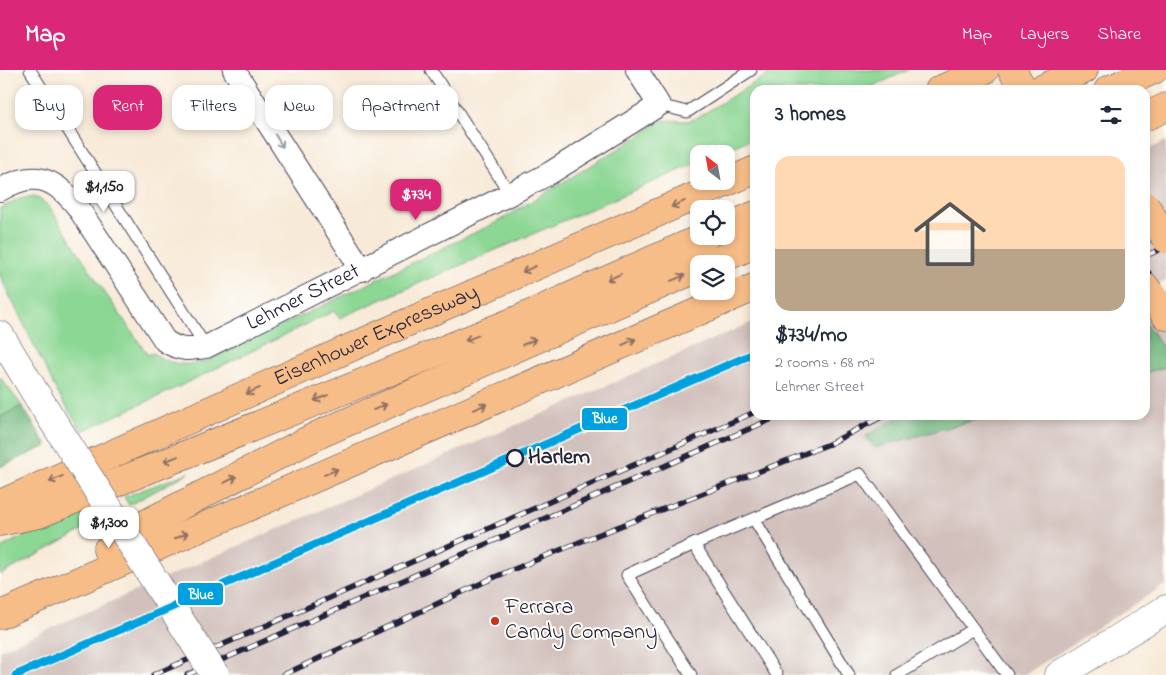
<!DOCTYPE html>
<meta charset="utf-8">
<style>
body{margin:0;font-family:"Indie Flower",sans-serif;background:#f6f6f7;color:#1f2937;height:100vh;display:flex;flex-direction:column;font-size:19px;white-space:nowrap}
*{box-sizing:border-box;margin:0}
p{font-size:16px;color:#747a83}
.icon{flex:none;width:28px;height:28px;fill:none;stroke:currentColor;stroke-width:2;stroke-linecap:round;stroke-linejoin:round}
.map{position:relative;flex:1;overflow:hidden}
.drawer{position:absolute;left:750px;top:15px;width:400px;height:335px;display:flex;flex-direction:column;background:#fff;border-radius:15px;box-shadow:0 2px 8px #0003}
.drawer>*{flex:none}
.guide{position:absolute;left:15px;top:15px;width:475px;height:45px;display:flex;gap:10px}
.needle{width:32px;rotate:329deg}
.controls{position:absolute;left:690px;top:75px;display:grid;gap:10px}
.controls a{display:grid;place-items:center;width:45px;height:45px;border-radius:10px;background:#fff;box-shadow:0 2px 8px #0003;font-size:25px}
.price{position:absolute;translate:-50% -42px;padding:0 11px;border-radius:10px;background:#fff;color:#222;font-size:16px;line-height:32px;filter:drop-shadow(0 1px 2px #0008)}
.price::after{content:'';position:absolute;left:50%;top:30px;width:15px;height:11px;margin-left:-8px;background:inherit;clip-path:polygon(0 0,100% 0,50% 100%)}
.price.selected{background:#db2777;color:#fff}
ul{padding:0;list-style:none}
li{display:grid;align-content:center;gap:10px;height:265px;padding:0 25px}
li+li{border-top:1px solid #e0e1e3}
li span{display:grid;place-items:center;height:155px;border-radius:15px;color:#555}
li>.icon{margin-inline-start:auto}
span .icon{width:90px;height:90px;fill:#fffc;stroke-width:1}
li b{font-size:21px}
h2{display:flex;justify-content:space-between;align-items:center;height:60px;padding:0 25px;font-size:21px}
.chip{padding:0 18px;border-radius:15px;background:#fff;box-shadow:0 2px 8px #0003;font-size:18px;line-height:45px}
.chip.selected{background:#db2777;color:#fff}
header{display:flex;align-items:center;gap:30px;box-sizing:border-box;height:70px;padding:0 25px;background:#db2777;color:#fff}
header strong{font-size:24px}
nav{display:flex;gap:28px;margin-inline-start:auto;font-size:18px}
.map>svg:first-child{display:block}
.industrial{fill:#d1c0bc}
.green{fill:#8cd794;stroke:#577c68}
.forest{fill:#71b87e;stroke:#4a6d5c}
.lines{fill:none;stroke-linecap:round;stroke-linejoin:round}
.service-casing{stroke:#424053;stroke-width:13}
.minor-casing{stroke:#424053;stroke-width:24}
.tertiary-casing{stroke:#424053;stroke-width:29}
.primary-casing{stroke:#424053;stroke-width:29}
.motorway-casing{stroke:#424053;stroke-width:29}
.service{stroke:#fff;stroke-width:11}
.minor{stroke:#fff;stroke-width:22}
.tertiary{stroke:#fff;stroke-width:28}
.primary{stroke:#f7bd88;stroke-width:28}
.motorway{stroke:#f7bd88;stroke-width:28}
.rail-casing{stroke:#22223b;stroke-width:5.5}
.rail{stroke:#fdfcf7;stroke-width:4;stroke-dasharray:11;stroke-linecap:butt}
.tertiary-bridge-casing{stroke:#424053;stroke-width:29;stroke-linecap:butt}
.primary-bridge-casing{stroke:#424053;stroke-width:29;stroke-linecap:butt}
.tertiary-bridge{stroke:#fff;stroke-width:28}
.primary-bridge{stroke:#f7bd88;stroke-width:28}
.metro-1-casing{stroke:#fdfcf7;stroke-width:11}
.metro-1{stroke:#00a1de;stroke-width:8}
.oneway{stroke:#9c9ca7}
.oneway2{stroke:#8c7062}
.stop-dot{fill:#fdfcf7;stroke:#22223b;stroke-width:2.5}
.poi-dot{fill:#c8321e;stroke:#fdfcf7;stroke-width:2}
.labels{text-anchor:middle;dominant-baseline:central;stroke-width:4;stroke-linejoin:round;paint-order:stroke}
.street-label{font-size:22px;fill:#22223b;stroke:#fdfcf7}
.stop-label{font-size:22px;font-weight:bold;fill:#22223b;stroke:#fdfcf7;text-anchor:start}
.poi-label{font-size:22px;fill:#22223b;stroke:#fdfcf7;text-anchor:start}
.line-badge{stroke:#fdfcf7;stroke-width:2}
.badge-label{font-size:14px;text-anchor:middle;font-weight:bold;fill:#fff}
</style>
<header>
<strong>Map</strong>
<nav><a>Map</a><a>Layers</a><a>Share</a></nav>
</header>
<div class="map">
<svg width="1166" height="605" viewBox="0 0 1166 605">
<rect width="100%" height="100%" fill="#fdfcf7"/>
<filter id="ink" filterUnits="userSpaceOnUse"><feTurbulence type="fractalNoise" baseFrequency=".02" numOctaves="2"/><feDisplacementMap in="SourceGraphic" scale="10" xChannelSelector="R" yChannelSelector="G"/><feConvolveMatrix kernelMatrix="1 2 1 2 8 2 1 2 1" color-interpolation-filters="sRGB"/></filter>
<filter id="wash" filterUnits="userSpaceOnUse"><feTurbulence type="fractalNoise" baseFrequency=".0096" numOctaves="4" result="noise"/><feDisplacementMap in="SourceGraphic" scale="20" xChannelSelector="R" yChannelSelector="G"/><feGaussianBlur stdDeviation="1.12" result="paint"/><feColorMatrix in="noise" values="0 0 0 0 0 0 0 0 0 0 0 0 0 0 0 0 0 1.4 0 .05"/><feComposite in="paint" operator="in"/></filter>
<g filter="url(#wash)">
<rect width="100%" height="100%" fill="#f8ead8"/>
<g class="industrial">
<path d="M1166,71V211L1145,220V81Z"/>
<path d="M1145,238L1166,268V514L1024,605H0V580L755,251V345H1145Z"/>
</g>
<g class="green">
<path d="M775,0H909L864,20H755V67L717,84H699V92L339,248L334,241L168,322L82,361L57,322L0,206V139L19,128L35,126L49,136L97,211L148,285L153,283C170,295 185,296 205,292L497,152L643,64L656,53L662,50L687,51L695,49Z"/>
<path d="M0,307L22,336L0,347Z"/>
<path d="M190,402L129,435L124,427Z"/>
<path d="M89,441L96,453L0,505V478L22,467Z"/>
</g>
<g class="forest">
<path d="M1145,252L1166,282V297L1145,303Z"/>
<path d="M22,336L47,376L0,397V347Z"/>
<path d="M903,345H993L874,378L866,366Z"/>
</g>
</g>
<g filter="url(#ink)">
<g class="lines">
<g class="service-casing">
<g id="service">
<path d="M30,0L206,277"/>
<path d="M431,0L510,124"/>
<path d="M659,35L687,42L751,0"/>
<path d="M754,449L849,605"/>
<path d="M694,474L860,404L1007,605"/>
<path d="M691,605L627,505L694,474L777,605"/>
<path d="M897,605L973,559"/>
</g>
</g>
<g class="minor-casing">
<g id="minor">
<path d="M234,0L362,200"/>
<path id="s1" d="M0,120C33,100 53,107 77,136L165,271C181,281 188,280 206,277L510,124L550,103L659,35L637,0"/>
</g>
</g>
<g class="tertiary-casing">
<g id="tertiary">
<path d="M0,265L39,329"/>
<path d="M1059,605L1166,539"/>
</g>
</g>
<g class="primary-casing">
<g id="primary">
<path d="M1012,0L1024,20"/>
<path d="M1145,216L1166,246"/>
</g>
</g>
<g class="motorway-casing">
<g id="motorway">
<path d="M939,20L985,0"/>
<path d="M1039,20L1084,0"/>
<path d="M1108,20L1154,0"/>
<path d="M1145,47L1166,37"/>
<path d="M726,158L755,145"/>
<path d="M710,194L755,174"/>
<path id="s2" d="M0,434L406,253L755,100"/>
<path d="M0,452L39,444L517,250L706,166"/>
<path d="M107,480L147,453L320,364L699,198"/>
<path d="M0,545L755,217"/>
</g>
</g>
<use href="#service" class="service"/>
<use href="#minor" class="minor"/>
<use href="#tertiary" class="tertiary"/>
<use href="#primary" class="primary"/>
<use href="#motorway" class="motorway"/>
<g class="rail-casing">
<g id="rail">
<path d="M1145,172L1166,162"/>
<path d="M1145,186L1166,177"/>
<path d="M1145,205L1149,203"/>
<path d="M153,605L755,342"/>
<path d="M187,605L781,345"/>
<path d="M283,605L495,507L582,471L829,374L885,345"/>
</g>
</g>
<use href="#rail" class="rail"/>
<g class="tertiary-bridge-casing">
<path id="tertiary-bridge" d="M39,329L215,605"/>
</g>
<g class="primary-bridge-casing">
<path id="primary-bridge" d="M1145,135L1166,169"/>
</g>
<use href="#tertiary-bridge" class="tertiary-bridge"/>
<use href="#primary-bridge" class="primary-bridge"/>
<g class="metro-1-casing">
<path id="metro-1" d="M16,605L755,283"/>
</g>
<use href="#metro-1" class="metro-1"/>
</g>
<defs><path id="oneway-shaft" d="M-6 0H5M1.5-3L5.5 0L1.5 3" fill="none" stroke-width="1.6" stroke-linecap="round" stroke-linejoin="round" transform="scale(1.25)"/></defs>
<use class="oneway" href="#oneway-shaft" transform="translate(279 71) rotate(58)"/>
<g class="oneway2">
<use href="#oneway-shaft" transform="translate(678 134) rotate(156)"/>
<use href="#oneway-shaft" transform="translate(529 199) rotate(156)"/>
<use href="#oneway-shaft" transform="translate(614 207) rotate(156)"/>
<use href="#oneway-shaft" transform="translate(678 208) rotate(-23)"/>
<use href="#oneway-shaft" transform="translate(472 268) rotate(158)"/>
<use href="#oneway-shaft" transform="translate(529 272) rotate(-23)"/>
<use href="#oneway-shaft" transform="translate(629 272) rotate(-24)"/>
<use href="#oneway-shaft" transform="translate(253 321) rotate(156)"/>
<use href="#oneway-shaft" transform="translate(321 328) rotate(158)"/>
<use href="#oneway-shaft" transform="translate(380 337) rotate(-24)"/>
<use href="#oneway-shaft" transform="translate(480 337) rotate(-24)"/>
<use href="#oneway-shaft" transform="translate(171 389) rotate(158)"/>
<use href="#oneway-shaft" transform="translate(331 402) rotate(-23)"/>
<use href="#oneway-shaft" transform="translate(56 409) rotate(156)"/>
<use href="#oneway-shaft" transform="translate(230 410) rotate(-27)"/>
<use href="#oneway-shaft" transform="translate(181 466) rotate(-23)"/>
</g>
</g>
<circle class="stop-dot" cx="515" cy="388" r="8"/>
<circle class="poi-dot" cx="495" cy="551" r="5"/>
<g class="labels">
<g class="street-label">
<text stroke="none"><textPath href="#s1" startOffset="402">Lehmer Street</textPath></text>
<text stroke="none"><textPath href="#s2" startOffset="412">Eisenhower Expressway</textPath></text>
</g>
<g class="stop-label">
<text x="528" y="388">Harlem</text>
</g>
<g class="poi-label">
<text x="505" y="538">Ferrara<tspan x="505" dy="25">Candy Company</tspan></text>
</g>
</g>
<g class="line-badge">
<rect x="581" y="337" width="47" height="24" rx="5" fill="#00a1de"/>
<rect x="177" y="512" width="47" height="24" rx="5" fill="#00a1de"/>
</g>
<g class="badge-label">
<text x="605" y="353">Blue</text>
<text x="201" y="529">Blue</text>
</g>
</svg>
<div class="controls">
<a><svg class="needle" viewBox="-14 -14 28 28"><path d="M0-13l5 13h-10z" fill="#e53935"/><path d="M0 13l5-13h-10z" fill="#747a83"/></svg></a>
<a><svg class="icon" aria-label="locate" viewBox="0 0 24 24"><circle cx="12" cy="12" r="6"/><path d="M12 2v4M12 18v4M2 12h4M18 12h4"/></svg></a>
<a><svg class="icon" aria-label="layers" viewBox="0 0 24 24"><path d="M12 4l9 5-9 5-9-5zM3 14l9 5 9-5"/></svg></a>
</div>
<b class="price" style="left:104px;top:143px">$1,150</b>
<b class="price selected" style="left:416px;top:151px">$734</b>
<b class="price" style="left:109px;top:479px">$1,300</b>
<div class="guide">
<a class="chip">Buy</a>
<a class="chip selected">Rent</a>
<a class="chip">Filters</a>
<a class="chip">New</a>
<a class="chip">Apartment</a>
</div>
<section class="drawer">
<h2>3 homes<svg class="icon" aria-label="filters" viewBox="0 0 24 24"><path d="M4 7h16M4 17h16"/><circle cx="9" cy="7" r="2"/><circle cx="15" cy="17" r="2"/></svg></h2>
<ul>
<li><span style="background:linear-gradient(#ffd9b3 60%,#b9a48a 0)"><svg class="icon" aria-label="home" viewBox="0 0 24 24"><path d="M3 11l9-7 9 7M6 9v11h12V9"/></svg></span><div><b>$734/mo</b><p>2 rooms · 68 m²</p><p>Lehmer Street</p></div></li>
</ul>
</section>
</div>
